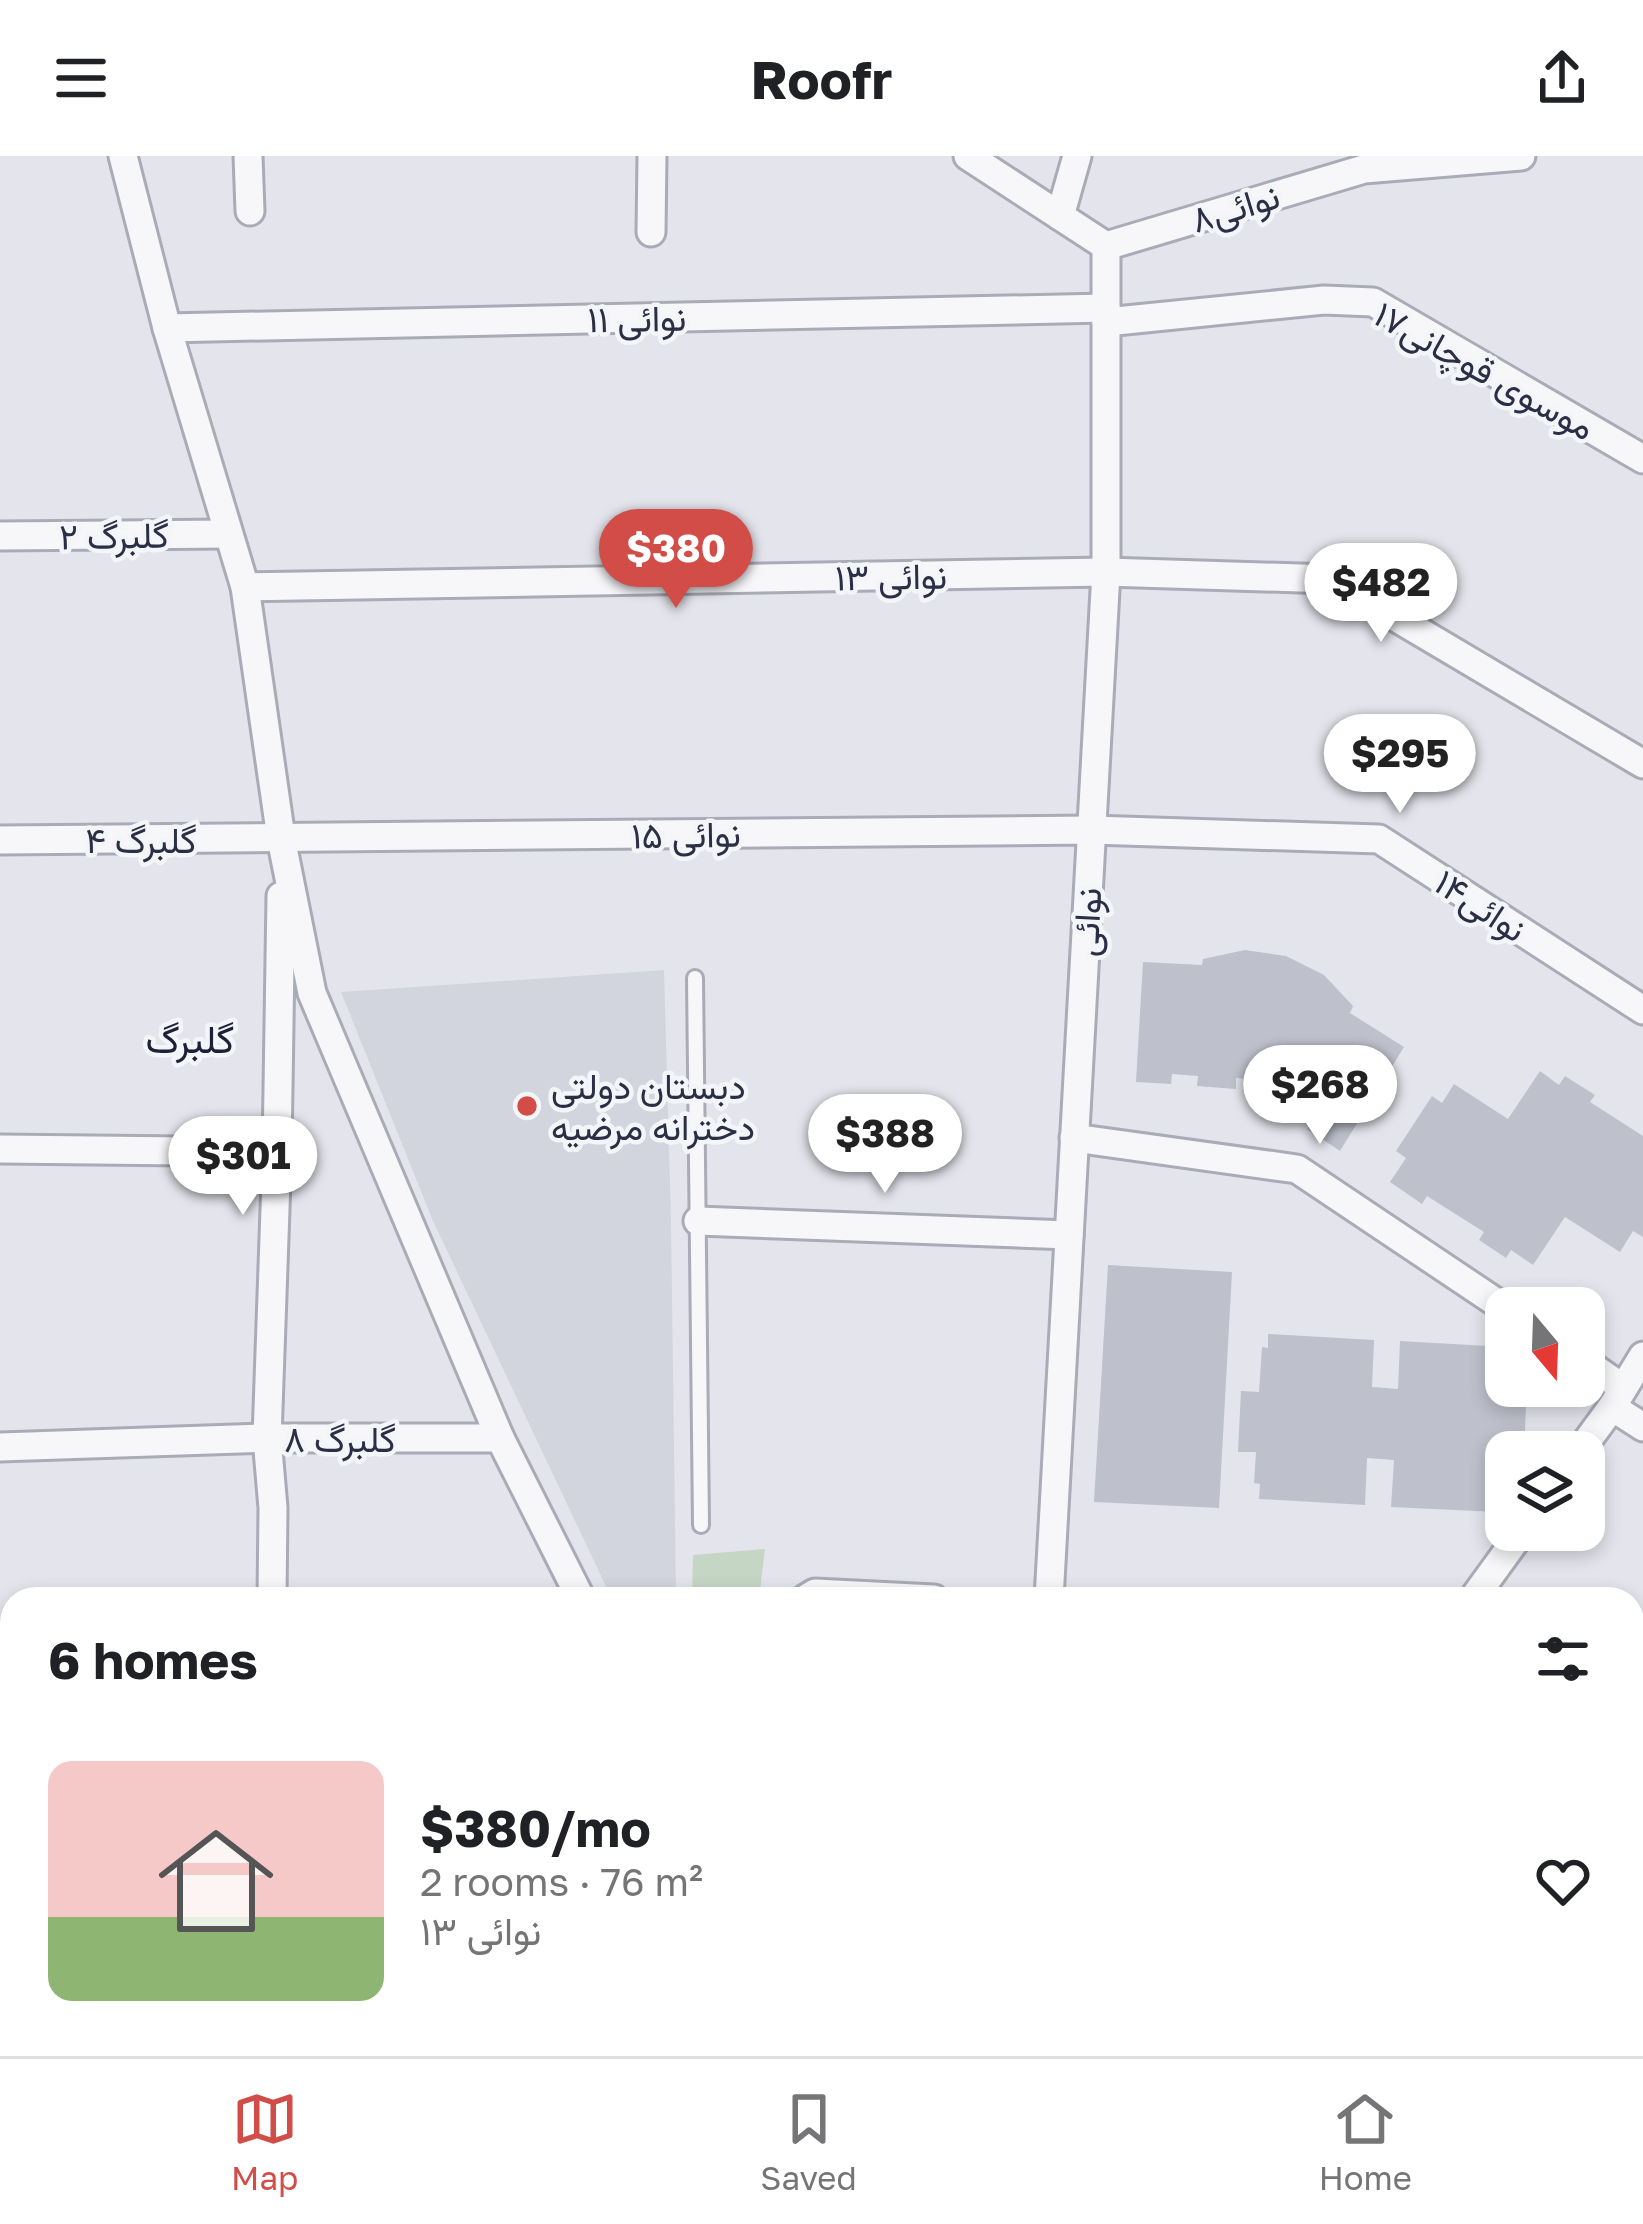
<!DOCTYPE html>
<meta charset="utf-8">
<style>
body{margin:0;font-family:"Golos Text",Vazirmatn,sans-serif;background:#f2f2f2;color:#202124;height:100vh;display:flex;flex-direction:column;font-size:45px;white-space:nowrap}
*{box-sizing:border-box;margin:0}
p{font-size:39px;color:#757577}
.icon{flex:none;width:66px;height:66px;fill:none;stroke:currentColor;stroke-width:2;stroke-linecap:round;stroke-linejoin:round}
.map{position:relative;flex:1;overflow:hidden}
.panel{position:absolute;left:0px;top:1431px;width:1644px;height:471px;display:flex;flex-direction:column;background:#fff;border-radius:36px 36px 0 0;box-shadow:0 6px 18px #0003}
.panel>*{flex:none}
.needle{width:78px;rotate:161deg}
.buttons{position:absolute;left:1485px;top:1131px;display:grid;gap:24px}
.buttons a{display:grid;place-items:center;width:120px;height:120px;border-radius:24px;background:#fff;box-shadow:0 6px 18px #0003;font-size:60px}
.price{position:absolute;translate:-50% -102px;padding:0 27px;border-radius:42px;background:#fff;color:#222;font-size:39px;line-height:78px;filter:drop-shadow(0 3px 6px #0008)}
.price::after{content:'';position:absolute;left:50%;top:72px;width:36px;height:27px;margin-left:-18px;background:inherit;clip-path:polygon(0 0,100% 0,50% 100%)}
.price.selected{background:#d24d48;color:#fff}
ul{padding:0;list-style:none}
li{display:flex;align-items:center;gap:36px;height:300px;padding:0 48px}
li span{display:grid;place-items:center;flex:none;width:336px;height:240px;border-radius:24px;color:#555}
li>.icon{margin-inline-start:auto}
span .icon{width:144px;height:144px;fill:#fffc;stroke-width:1}
li b{font-size:51px}
h2{display:flex;justify-content:space-between;align-items:center;height:144px;padding:0 48px;font-size:51px}
header{display:flex;justify-content:space-between;align-items:center;height:156px;padding:0 48px;background:#fff;font-size:54px;font-weight:700}
.tabs{display:flex;justify-content:space-around;align-items:center;height:168px;border-top:3px solid #e0e0e0;background:#fff;font-size:33px;color:#757577}
.tabs a{display:grid;justify-items:center;gap:6px}
.tabs .selected{color:#d24d48}
.map>svg:first-child{display:block}
.built{fill:#d2d4de}
.green{fill:#c6d6c5}
.building{fill:#bec0cc}
.lines{fill:none;stroke-linecap:round;stroke-linejoin:round}
.lane-casing{stroke:#a9abb7;stroke-width:20}
.street-casing{stroke:#a9abb7;stroke-width:33}
.lane{stroke:#f7f7fa;stroke-width:14}
.street{stroke:#f7f7fa;stroke-width:27}
.poi-dot{fill:#d24d48;stroke:#f4f5f9;stroke-width:4.5}
.labels{text-anchor:middle;dominant-baseline:central;stroke-width:9;stroke-linejoin:round;paint-order:stroke}
.street-label{font-size:36px;fill:#2b2f45;stroke:#f4f5f9}
.poi-label{font-size:36px;fill:#2b2f45;stroke:#f4f5f9;text-anchor:start}
.neighbourhood-label{font-size:39px;fill:#1d2036;stroke:#f4f5f9}
</style>
<header><svg class="icon" aria-label="menu" viewBox="0 0 24 24"><path d="M4 6h16M4 12h16M4 18h16"/></svg>Roofr<svg class="icon" aria-label="share" viewBox="0 0 24 24"><path d="M12 15V3M7 8l5-5 5 5M5 13v7h14v-7"/></svg></header>
<div class="map">
<svg width="1643" height="1900" viewBox="0 0 1643 1900">
<rect width="100%" height="100%" fill="#e4e5ec"/>
<path class="built" d="M664,814L671,1064L676,1443H612L433,1065L341,836Z"/>
<path class="green" d="M765,1393L759,1443H692L693,1399Z"/>
<g class="building">
<path d="M1245,794L1286,800L1324,819L1353,850L1350,857L1404,891L1340,995L1307,973L1314,964L1291,948L1284,958L1255,939L1260,930L1248,923L1236,922V933L1197,930L1198,920L1172,918L1171,928L1136,926L1143,806L1202,809L1203,803Z"/>
<path d="M1540,915L1559,929L1565,920L1595,939L1590,946L1643,980V1081L1633,1075L1620,1096L1565,1061L1533,1109L1511,1094L1506,1102L1479,1084L1484,1076L1427,1040L1422,1048L1390,1026L1406,1002L1396,995L1432,940L1442,947L1454,928L1508,963Z"/>
<path d="M1108,1109L1232,1116L1219,1352L1094,1346Z"/>
<path d="M1268,1178L1374,1184L1372,1231L1398,1233L1400,1185L1506,1191L1509,1249L1526,1250L1524,1296H1506L1503,1341L1497,1340V1356L1391,1351L1394,1304L1367,1302L1365,1349L1259,1343L1260,1328L1254,1327L1256,1296H1238L1241,1235L1259,1236L1262,1191L1268,1192Z"/>
</g>
<g class="lines">
<g class="lane-casing">
<path id="lane" d="M695,822L701,1369"/>
</g>
<g class="street-casing">
<g id="street">
<path d="M123,0L167,172L245,431L281,682L312,837L500,1282"/>
<path d="M248,0L250,55"/>
<path d="M968,0L1106,90"/>
<path d="M1060,60L1077,0"/>
<path d="M651,76L652,0"/>
<path d="M1106,90L1364,13L1521,0"/>
<path d="M1106,166L1324,144L1373,146L1643,303"/>
<path d="M167,172L1106,152"/>
<path d="M0,380L228,378"/>
<path d="M245,431L1106,416L1331,423L1643,608"/>
<path d="M0,684L1092,674L1379,683L1643,854"/>
<path d="M1074,982L1297,1013L1506,1153"/>
<path d="M0,993L277,996"/>
<path d="M698,1065L1069,1079"/>
<path d="M1584,1205L1623,1232"/>
<path d="M1612,1251L1643,1271"/>
<path d="M0,1291L267,1282H500L581,1443"/>
<path d="M1579,1296L1612,1251L1643,1200"/>
<path d="M272,1443L273,1352L267,1282L277,996L281,740"/>
<path d="M805,1443L815,1437L934,1443"/>
<path d="M1049,1443L1106,416V90"/>
<path d="M1473,1443L1523,1374"/>
<path d="M1632,1479L1643,1480"/>
<path d="M0,1605H12"/>
<path d="M1632,1843H1643"/>
<path d="M821,1890L825,1900"/>
<path d="M267,1900V1890"/>
<path d="M759,1900V1890"/>
</g>
</g>
<use href="#lane" class="lane"/>
<use href="#street" class="street"/>
</g>
<circle class="poi-dot" cx="527" cy="950" r="12"/>
<g class="labels">
<g class="street-label">
<text transform="translate(1235 51) rotate(-17)">نوائی۸</text>
<text transform="translate(637 162) rotate(-1)">نوائی ۱۱</text>
<text transform="translate(1485 214) rotate(29)">موسوی قوچانی۱۷</text>
<text transform="translate(114 379) rotate(-1)">گلبرگ ۲</text>
<text transform="translate(891 420) rotate(-1)">نوائی ۱۳</text>
<text transform="translate(686 678) rotate(-1)">نوائی ۱۵</text>
<text x="141" y="683">گلبرگ ۴</text>
<text transform="translate(1481 749) rotate(33)">نوائی۱۴</text>
<text transform="translate(1086 766) rotate(-87)">نوائی</text>
<text x="340" y="1282">گلبرگ ۸</text>
</g>
<g class="poi-label">
<text x="551" y="929">دبستان دولتی<tspan x="551" dy="41">دخترانه مرضیه</tspan></text>
</g>
<g class="neighbourhood-label">
<text x="190" y="882">گلبرگ</text>
</g>
</g>
</svg>
<div class="buttons">
<a><svg class="needle" viewBox="-14 -14 28 28"><path d="M0-13l5 13h-10z" fill="#e53935"/><path d="M0 13l5-13h-10z" fill="#757577"/></svg></a>
<a><svg class="icon" aria-label="layers" viewBox="0 0 24 24"><path d="M12 4l9 5-9 5-9-5zM3 14l9 5 9-5"/></svg></a>
</div>
<b class="price selected" style="left:676px;top:455px">$380</b>
<b class="price" style="left:1381px;top:489px">$482</b>
<b class="price" style="left:1400px;top:660px">$295</b>
<b class="price" style="left:1320px;top:991px">$268</b>
<b class="price" style="left:885px;top:1040px">$388</b>
<b class="price" style="left:243px;top:1062px">$301</b>
<section class="panel">
<h2>6 homes<svg class="icon" aria-label="filters" viewBox="0 0 24 24"><path d="M4 7h16M4 17h16"/><circle cx="9" cy="7" r="2"/><circle cx="15" cy="17" r="2"/></svg></h2>
<ul>
<li><span style="background:linear-gradient(#f6c9c9 65%,#8fb573 0)"><svg class="icon" aria-label="home" viewBox="0 0 24 24"><path d="M3 11l9-7 9 7M6 9v11h12V9"/></svg></span><div><b>$380/mo</b><p>2 rooms · 76 m²</p><p>نوائی ۱۳</p></div><svg class="icon" aria-label="heart" viewBox="0 0 24 24"><path d="M12 20l-8-8c-3-5 5-10 8-4 3-6 11-1 8 4z"/></svg></li>
</ul>
</section>
</div>
<nav class="tabs">
<a class="selected"><svg class="icon" aria-label="map" viewBox="0 0 24 24"><path d="M3 6l6-2 6 2 6-2v14l-6 2-6-2-6 2zM9 4v14M15 6v14"/></svg>Map</a>
<a><svg class="icon" aria-label="saved" viewBox="0 0 24 24"><path d="M7 4h10v16l-5-4-5 4z"/></svg>Saved</a>
<a><svg class="icon" aria-label="home" viewBox="0 0 24 24"><path d="M3 11l9-7 9 7M6 9v11h12V9"/></svg>Home</a>
</nav>
